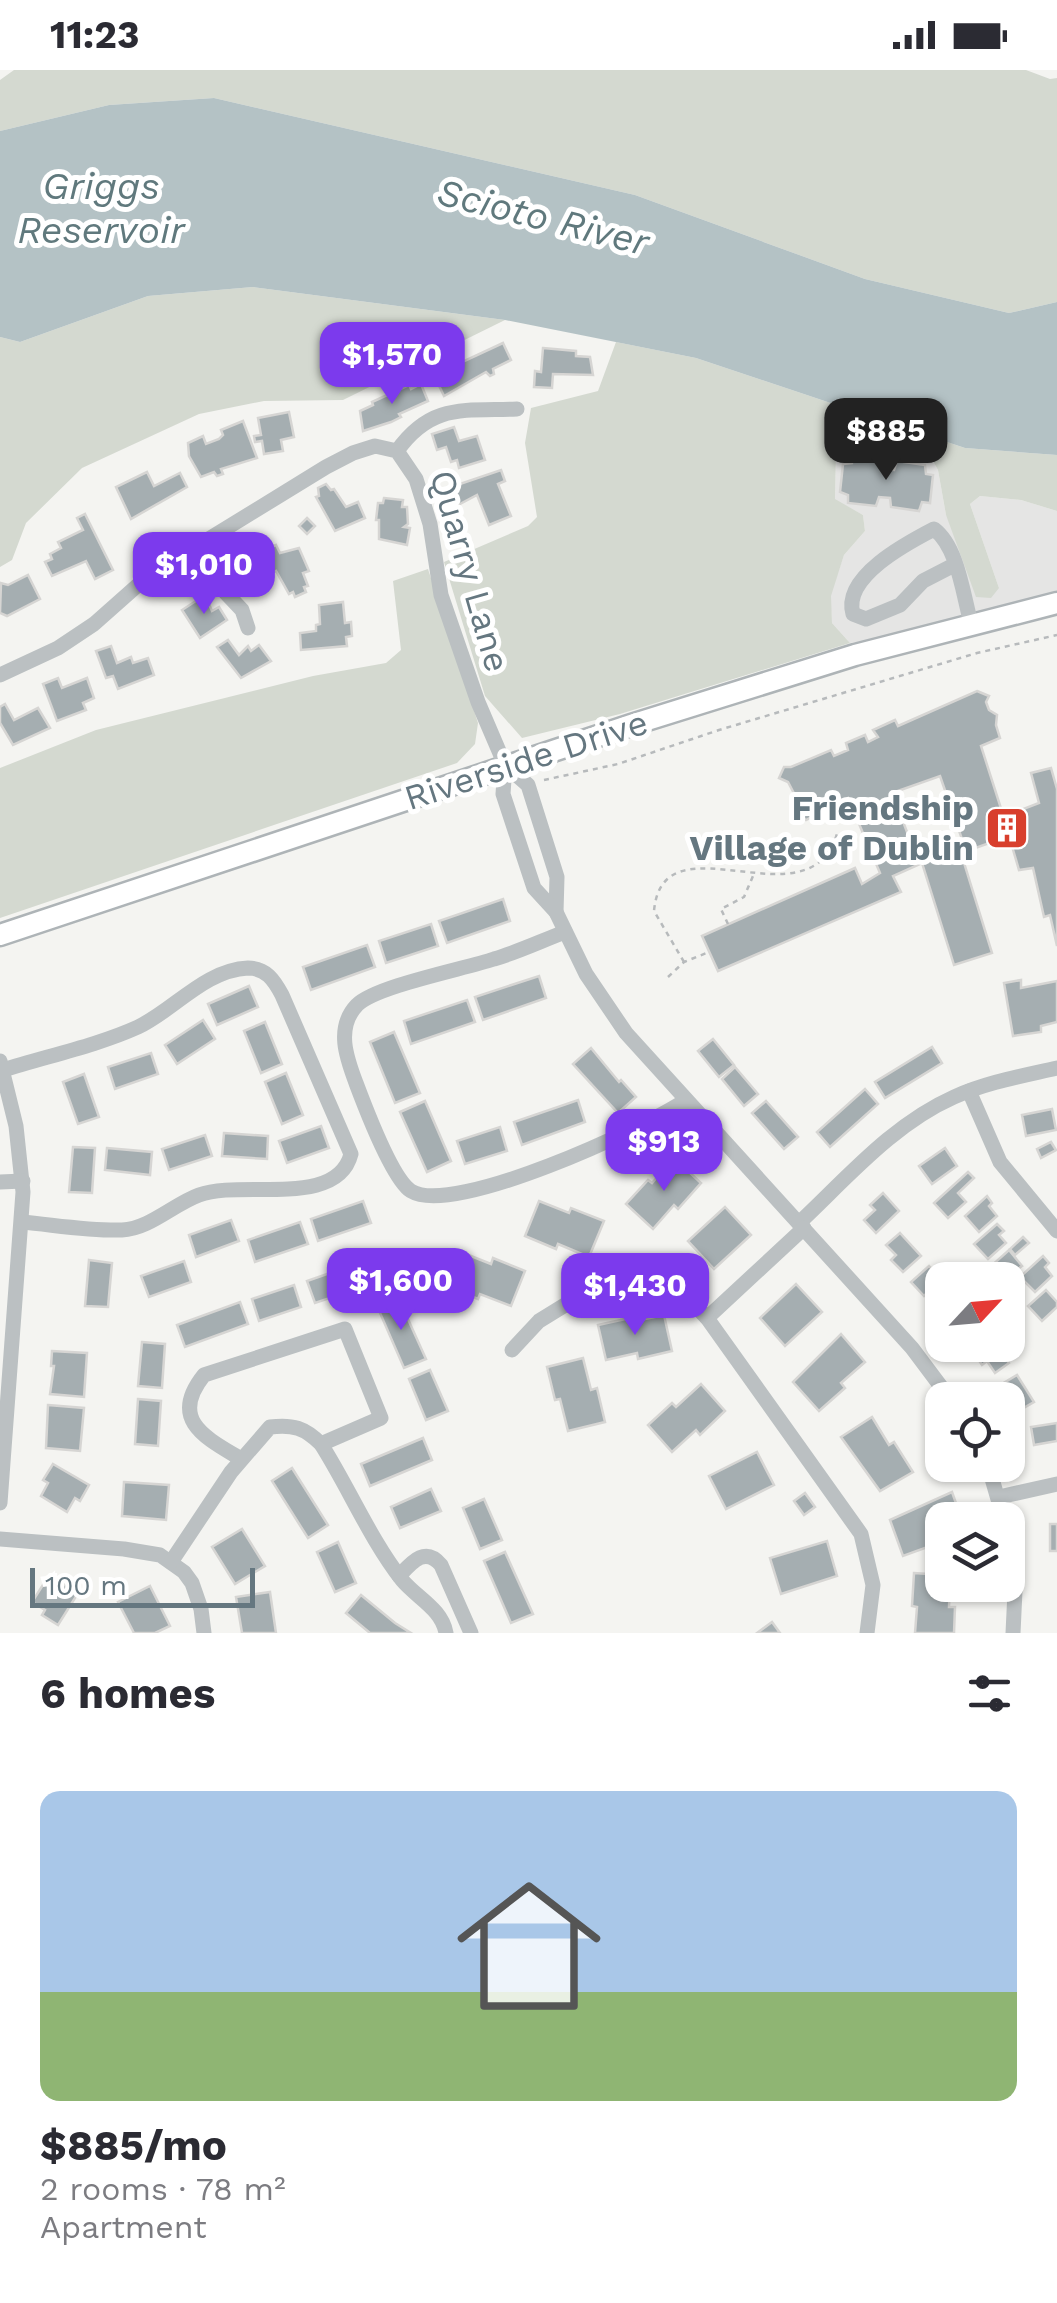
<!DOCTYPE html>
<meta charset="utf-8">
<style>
body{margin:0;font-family:"Work Sans",sans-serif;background:#f2f2f3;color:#2b2b33;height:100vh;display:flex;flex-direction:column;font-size:38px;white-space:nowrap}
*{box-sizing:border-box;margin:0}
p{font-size:32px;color:#7c7c81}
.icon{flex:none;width:55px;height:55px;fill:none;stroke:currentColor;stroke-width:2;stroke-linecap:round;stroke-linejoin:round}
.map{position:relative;height:1563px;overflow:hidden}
.sheet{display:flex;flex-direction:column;background:#fff;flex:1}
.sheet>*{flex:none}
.needle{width:65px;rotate:64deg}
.tools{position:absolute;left:925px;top:1192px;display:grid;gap:20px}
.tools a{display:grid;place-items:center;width:100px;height:100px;border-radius:20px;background:#fff;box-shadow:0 2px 8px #0004;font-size:50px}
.scale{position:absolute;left:30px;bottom:25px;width:225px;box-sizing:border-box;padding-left:10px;border:5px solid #657780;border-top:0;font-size:28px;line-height:35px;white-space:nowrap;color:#657780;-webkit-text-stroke:8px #fff;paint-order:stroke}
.price{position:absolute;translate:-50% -85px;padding:0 22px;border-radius:20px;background:#7c3aed;color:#fff;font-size:32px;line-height:65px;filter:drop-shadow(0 2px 5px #0008)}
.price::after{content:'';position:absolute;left:50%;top:60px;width:30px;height:22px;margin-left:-15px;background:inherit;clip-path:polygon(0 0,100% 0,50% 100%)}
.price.current{background:#222;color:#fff}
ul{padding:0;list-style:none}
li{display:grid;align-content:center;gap:20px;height:530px;padding:0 40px}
li span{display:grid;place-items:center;height:310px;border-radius:20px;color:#555}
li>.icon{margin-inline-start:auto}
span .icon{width:180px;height:180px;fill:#fffc;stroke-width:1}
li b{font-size:42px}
h2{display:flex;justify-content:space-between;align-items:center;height:120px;padding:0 40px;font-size:42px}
.status{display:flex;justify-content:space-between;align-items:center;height:70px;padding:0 50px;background:#fff;direction:ltr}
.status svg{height:28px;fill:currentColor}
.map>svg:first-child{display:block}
.built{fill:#e5e5e4}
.green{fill:#d4d9d0}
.water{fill:#b4c2c5}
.building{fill:#a5aeb1;stroke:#d6d5d3;stroke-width:2.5;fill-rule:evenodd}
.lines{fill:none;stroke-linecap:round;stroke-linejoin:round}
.major-casing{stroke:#aeb4b7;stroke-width:25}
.path{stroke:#b7babc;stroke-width:2.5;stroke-dasharray:5 5;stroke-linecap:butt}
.minor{stroke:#bbc0c2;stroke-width:15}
.major{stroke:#fff;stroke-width:20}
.labels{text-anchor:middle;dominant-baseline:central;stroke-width:10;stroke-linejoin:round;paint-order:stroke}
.street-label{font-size:35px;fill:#657780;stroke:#fff}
.poi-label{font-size:35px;font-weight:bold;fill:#657780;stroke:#fff;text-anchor:end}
.water-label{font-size:38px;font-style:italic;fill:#60797d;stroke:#fff}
</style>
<div class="status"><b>11:23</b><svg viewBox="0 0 49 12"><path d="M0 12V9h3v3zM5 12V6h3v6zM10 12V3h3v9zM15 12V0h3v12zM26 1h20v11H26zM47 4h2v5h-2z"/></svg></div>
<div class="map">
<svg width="1057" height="1563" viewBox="0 0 1057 1563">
<rect width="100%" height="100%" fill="#f4f4f1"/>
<path class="built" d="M842,380L933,391L938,400L946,445L999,518L970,434L980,426L1021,430L1057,441V535L929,562L850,573L832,553L830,526L844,485L865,461L863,445L835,430L836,385Z"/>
<g class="green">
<path d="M14,0H1026L1050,9L1057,8V232L1009,243L865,209L635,125L214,28L109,35L0,61V10Z"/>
<path d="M253,217L505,250L343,330L264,331L199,344L82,398L26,453L12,490L0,497V267L20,272L148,226Z"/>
<path d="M616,272L696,288L965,378L1057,385V441L1021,430L980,426L970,434L999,518L991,528L976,527L946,445L938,400L933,391L842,380L836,385L835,429L863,445L865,461L844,485L831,526L832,553L850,573L620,644L522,668L485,626L444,492L528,456L537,447L525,373L531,338L598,321Z"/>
<path d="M428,499L478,653L475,674L457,693L0,848V698L96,660L313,606L386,593L401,580L393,511Z"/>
</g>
<path class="water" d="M214,28L635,125L865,209L1009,243L1057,232V385L965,378L696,288L505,250L253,217L148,226L20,272L0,267V61L109,35Z"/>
<g class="building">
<path d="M503,273L511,290L493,299L494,304L490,306L486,302L444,326L434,305Z"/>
<path d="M543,278L576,281V286L590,287L593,305L553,304L552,318L534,317L535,301L541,302Z"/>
<path d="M421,314L428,331L399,344L401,347L391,352L363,361L360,341L373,335L372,332L409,315L411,319Z"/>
<path d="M289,342L294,367L281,370L283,381L264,384L262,371L255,372L254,366L261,365L258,348Z"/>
<path d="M243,351L257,388L221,399L223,404L217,406L214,402L201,407L189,386L188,373L203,366L206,374L219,369L223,365L221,360Z"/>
<path d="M454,357L459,371L477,366L485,390L459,398L457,390L451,392L446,377L437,380L432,364Z"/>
<path d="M853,385L882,389L883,399L894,400L897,391L925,395L926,404L933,405L930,433L922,432L919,441L891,437L890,428L879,427L876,436L848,433V425L840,422L843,394L852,393Z"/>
<path d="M501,400L505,411L498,414L511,446L489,455L477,425L458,435L451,417Z"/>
<path d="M147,402L154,416L180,403L187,417L131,449L116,417Z"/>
<path d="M326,414L331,420L334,419L346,437L358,432L365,448L335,461L316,427L319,426L318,418Z"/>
<path d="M384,428L403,430L402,437H407L408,454L404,457L410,458L407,475L379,469V450H376L378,433H383Z"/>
<path d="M85,444L113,500L95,509L86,491L52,506L45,492L52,489L50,484L61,478L58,472L83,460L77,448Z"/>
<path d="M307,448L315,456L307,464L299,456Z"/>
<path d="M276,475L280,483L299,478L309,501L303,503L308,516L304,517L306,522L295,527L293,522L289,524L276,501L268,505L258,483Z"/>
<path d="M28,505L40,529L7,546L0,543L1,513L8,515Z"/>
<path d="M205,525L212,541L219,537L227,550L200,568L182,540Z"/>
<path d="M343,532L345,553L351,552L352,566L346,567L347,576L301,580L300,563L316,561V555L320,554L319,535Z"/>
<path d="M228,570L239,585L248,576L251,581L259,575L271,591L241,608L217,577Z"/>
<path d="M111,576L117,593L131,587L133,593L148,588L154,605L118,619L113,606L106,608L96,581Z"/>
<path d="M58,608L62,618L87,608L94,628L83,633L86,640L57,651L43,614Z"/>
<path d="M977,621L989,626L986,632L989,640L997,645L996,655L1000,668L981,676L1005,751L1018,748V741L1039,733L1031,703L1051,698L1057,719V876L1050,845L1044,847L1033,798L1019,800L1009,766L961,783L992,883L954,895L922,793L893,806L901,822L718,901L702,866L855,798L862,814L880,803L848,728L806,750L796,743L800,735L788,712L779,708L784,697H791L831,680L834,686L848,680L846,673L865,665L868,672L878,667L873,660L895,650L898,656ZM940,706L963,772L917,788L892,723Z"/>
<path d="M5,634L14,650L38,638L50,658L13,675L0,653V637Z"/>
<path d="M503,829L510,851L447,873L439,851Z"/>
<path d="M431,854L438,876L386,893L379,871Z"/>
<path d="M367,875L375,897L311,920L303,897Z"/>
<path d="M539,906L546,928L483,950L475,927Z"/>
<path d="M1021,910V918L1057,911V952L1041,956V962L1013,966L1004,913Z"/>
<path d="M249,916L258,937L217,955L208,934Z"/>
<path d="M467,930L475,952L411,974L404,951Z"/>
<path d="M203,950L215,969L177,994L165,975Z"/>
<path d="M265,952L282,994L261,1003L244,961Z"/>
<path d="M394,962L420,1023L395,1033L370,972Z"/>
<path d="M713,969L734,995L719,1007L698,981Z"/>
<path d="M932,977L942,993L885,1028L875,1012Z"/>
<path d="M591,978L619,1012L621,1010L636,1027L618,1043L573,994Z"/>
<path d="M151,983L158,1004L115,1019L108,997Z"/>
<path d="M735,997L758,1024L744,1036L722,1009Z"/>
<path d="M286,1003L303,1045L282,1054L265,1012Z"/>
<path d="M84,1004L99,1047L78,1054L63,1012Z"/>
<path d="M865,1019L878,1034L830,1077L817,1062Z"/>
<path d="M578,1030L585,1052L522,1075L514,1052Z"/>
<path d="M425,1031L451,1091L427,1102L400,1042Z"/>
<path d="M766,1031L798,1067L784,1079L752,1043Z"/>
<path d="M1052,1039L1056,1060L1026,1066L1022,1045Z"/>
<path d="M321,1056L329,1078L287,1093L279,1071Z"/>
<path d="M500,1057L507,1081L465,1094L457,1071Z"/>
<path d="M224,1063L268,1066L267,1089L222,1086Z"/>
<path d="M205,1065L212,1086L169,1100L162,1079Z"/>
<path d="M1051,1072L1056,1080L1041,1088L1037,1079Z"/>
<path d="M73,1077L95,1078L92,1123L69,1122Z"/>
<path d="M107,1078L152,1082L150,1105L105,1100Z"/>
<path d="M945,1078L957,1096L932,1114L919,1096Z"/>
<path d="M674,1088L701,1113L678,1139L674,1135L653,1159L626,1134L648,1110L652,1113Z"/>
<path d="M968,1102L974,1108L958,1123L966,1132L948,1148L934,1133Z"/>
<path d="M883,1123L899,1141L876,1163L864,1150L875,1140L870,1135Z"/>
<path d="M987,1126L992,1133L989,1136L997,1146L979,1162L965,1146Z"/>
<path d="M363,1131L371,1153L318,1171L311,1149Z"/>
<path d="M539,1131L569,1143L571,1138L604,1151L589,1187L558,1174L556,1179L525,1166Z"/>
<path d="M725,1137L751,1165L714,1199L688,1171Z"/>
<path d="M231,1150L239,1171L196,1187L189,1165Z"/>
<path d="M300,1152L308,1174L255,1192L248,1170Z"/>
<path d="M997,1154L1004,1161L999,1165L1006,1173L988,1189L974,1174Z"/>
<path d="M900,1163L921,1186L903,1202L891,1190L896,1185L886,1175Z"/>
<path d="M1023,1167L1029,1173L1015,1185L1010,1179Z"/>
<path d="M1009,1180L1022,1196L1002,1210L990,1197Z"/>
<path d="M461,1182L491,1194L493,1188L525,1201L511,1236L480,1224L478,1229L447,1216Z"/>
<path d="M1043,1186L1049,1193L1045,1197L1052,1206L1035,1222L1020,1207Z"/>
<path d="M370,1189L378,1212L315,1233L307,1211Z"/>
<path d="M89,1190L112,1193L108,1237L85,1236Z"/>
<path d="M184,1191L191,1212L149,1227L141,1206Z"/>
<path d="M929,1196L942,1210V1227L938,1231L929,1221L924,1226L911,1212Z"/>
<path d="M796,1214L822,1242L785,1276L760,1248Z"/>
<path d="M294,1215L301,1237L259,1251L252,1229Z"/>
<path d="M1046,1220L1057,1232V1237L1042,1251L1028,1236Z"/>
<path d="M398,1227L426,1289L404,1298L377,1236Z"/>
<path d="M240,1232L248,1254L185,1277L177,1255Z"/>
<path d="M664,1245L672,1281L638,1289L637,1283L606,1290L598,1255L630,1248L631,1252Z"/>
<path d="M841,1264L865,1292L841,1313L845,1318L819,1341L793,1312Z"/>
<path d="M142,1272L165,1274L162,1318L138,1316Z"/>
<path d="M979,1275H998L1009,1293L995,1303L987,1291L982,1295L972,1280Z"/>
<path d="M52,1281L87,1283L84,1327L50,1324L54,1296H51Z"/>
<path d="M583,1288L591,1320L597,1318L605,1352L568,1361L560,1329L555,1330L547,1297Z"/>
<path d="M430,1300L448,1341L426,1350L409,1309Z"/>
<path d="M1017,1305L1034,1332L1013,1344L1008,1330L1003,1329L1009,1325L1002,1314Z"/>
<path d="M701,1314L725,1341L700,1365L696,1360L672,1382L648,1355L672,1333L676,1337Z"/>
<path d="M138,1329L161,1331L158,1376L135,1374Z"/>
<path d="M48,1335L84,1338L80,1381L46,1378Z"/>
<path d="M872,1347L889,1375L894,1372L913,1402L880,1421L841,1367Z"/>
<path d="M1057,1353V1371L1034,1375L1031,1357Z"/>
<path d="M423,1368L432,1390L370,1416L361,1394Z"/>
<path d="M757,1382L774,1415L726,1439L709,1406Z"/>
<path d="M53,1394L89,1415L80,1431L75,1428L67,1442L41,1426L48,1413L43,1410Z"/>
<path d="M292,1398L328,1455L308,1468L272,1411Z"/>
<path d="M124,1412L169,1415L166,1450L122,1446Z"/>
<path d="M431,1419L441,1441L400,1458L391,1437Z"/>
<path d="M952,1422L962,1450H942V1465L934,1468L936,1474L903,1486L890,1450Z"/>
<path d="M805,1423L815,1437L804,1445L794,1431Z"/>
<path d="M484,1429L502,1470L480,1479L463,1438Z"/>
<rect x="1050" y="1454" width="7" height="27"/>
<path d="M242,1459L265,1496L235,1514L212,1477Z"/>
<path d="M827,1471L837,1506L781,1524L770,1488Z"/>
<path d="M338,1472L356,1513L335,1522L317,1482Z"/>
<path d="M505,1482L533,1544L511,1553L484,1491Z"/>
<path d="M914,1503L942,1505V1515H950L949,1537H955L954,1563H915L917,1537L912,1536Z"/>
<path d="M48,1507L63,1516L66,1512L80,1520L58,1555L42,1545L45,1540L32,1532Z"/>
<path d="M150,1516L170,1556L155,1563H134L118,1532Z"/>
<path d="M270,1522L276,1563H242L236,1527Z"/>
<path d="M361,1525L395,1553L411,1563H370L346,1543Z"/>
<path d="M772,1552L780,1563H757Z"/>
</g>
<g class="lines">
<g class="major-casing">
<path id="major" d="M0,865L631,655L855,585L1057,533"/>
</g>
<g class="path">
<path d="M544,710L618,694L719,660L977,583L1057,565"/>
<path d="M728,854L721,839L744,827L753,806"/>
<path d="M684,892L654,841C663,742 813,861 838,760"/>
<path d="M668,907L684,892L709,882"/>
</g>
<g class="minor">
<path d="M397,381C431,333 464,341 517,339"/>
<path d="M187,482L242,540L248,558"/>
<path d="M954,495L923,511L900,535L866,549L853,544C842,507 907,473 934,459C958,477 963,525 971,553"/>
<path d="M0,605L58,578L94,554L147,507L326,397L353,383L375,376L397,381L416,409L430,454L441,525L478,632L505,695L528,715L557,807L556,842"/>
<path d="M505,695L503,724L534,818L556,842L586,904L626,963L912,1278L951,1330"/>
<path d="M565,862C541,871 518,882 494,889C464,899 376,916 357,935C335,958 347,989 356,1013C365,1037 392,1109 411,1121C453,1147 645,1058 686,1030"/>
<path d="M0,991L16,1056L23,1122L0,1433"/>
<path d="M3,1000C47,986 96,976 138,957C174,940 205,900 248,898C266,898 274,910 282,925L351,1084C337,1139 241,1109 199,1125C174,1134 149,1159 122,1160C89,1161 55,1155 22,1152"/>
<path d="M969,1021L1000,1092L1057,1161"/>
<path d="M0,1112L23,1111"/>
<path d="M799,1153C847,1108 893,1054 954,1027C987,1012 1022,1006 1057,998"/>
<path d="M707,1248L804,1158"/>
<path d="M512,1280L539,1251L578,1227L632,1207L653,1204L672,1211L707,1248L861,1464L873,1515L867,1563"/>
<path d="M241,1389C206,1368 168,1350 204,1305L345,1259L381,1348L321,1374"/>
<path d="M988,1395L1004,1450"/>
<path d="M999,1427L1057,1414"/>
<path d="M1008,1463L1015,1521L1013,1563"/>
<path d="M0,1469L124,1479L160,1485L184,1502L192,1513L201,1539L204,1563"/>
<path d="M171,1492L231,1402L270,1357C293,1354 305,1358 321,1374C349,1418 370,1469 402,1510C417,1528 442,1539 446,1563"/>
<path d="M399,1506C412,1492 425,1476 441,1495L471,1563"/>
</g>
<use href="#major" class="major"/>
</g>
<defs>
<g id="building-square" transform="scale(2.25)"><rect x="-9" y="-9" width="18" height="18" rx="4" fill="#d83f2d" stroke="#fff"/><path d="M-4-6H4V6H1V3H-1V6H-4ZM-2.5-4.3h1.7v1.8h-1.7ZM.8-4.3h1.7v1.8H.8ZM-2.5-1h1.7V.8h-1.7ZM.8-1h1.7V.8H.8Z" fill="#fff"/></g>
</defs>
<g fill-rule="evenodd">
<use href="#building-square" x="1007" y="758"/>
</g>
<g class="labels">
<g class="street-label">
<text transform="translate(470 501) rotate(74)">Quarry Lane</text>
<text transform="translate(526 690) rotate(-18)">Riverside Drive</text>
</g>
<g class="poi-label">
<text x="974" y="738">Friendship<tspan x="974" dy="40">Village of Dublin</tspan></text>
</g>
<g class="water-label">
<text x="101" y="116">Griggs<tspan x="101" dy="44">Reservoir</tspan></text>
<text transform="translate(543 147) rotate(14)">Scioto River</text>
</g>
</g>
</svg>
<div class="tools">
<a><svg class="needle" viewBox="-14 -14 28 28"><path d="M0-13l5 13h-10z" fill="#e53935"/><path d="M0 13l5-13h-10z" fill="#7c7c81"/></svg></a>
<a><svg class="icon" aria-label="locate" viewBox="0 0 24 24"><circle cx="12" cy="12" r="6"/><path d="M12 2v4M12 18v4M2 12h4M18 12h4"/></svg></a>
<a><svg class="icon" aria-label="layers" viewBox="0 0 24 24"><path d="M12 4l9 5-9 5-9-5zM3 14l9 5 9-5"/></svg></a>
</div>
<div class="scale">100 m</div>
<b class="price" style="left:392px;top:337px">$1,570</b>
<b class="price current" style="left:886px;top:413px">$885</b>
<b class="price" style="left:204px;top:547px">$1,010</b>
<b class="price" style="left:664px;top:1124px">$913</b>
<b class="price" style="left:401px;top:1263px">$1,600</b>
<b class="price" style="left:635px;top:1268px">$1,430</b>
</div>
<section class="sheet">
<h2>6 homes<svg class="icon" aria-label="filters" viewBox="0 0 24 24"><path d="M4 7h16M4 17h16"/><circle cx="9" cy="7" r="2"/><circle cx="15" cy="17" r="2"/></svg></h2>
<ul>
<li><span style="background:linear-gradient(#a9c7e8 65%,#8fb573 0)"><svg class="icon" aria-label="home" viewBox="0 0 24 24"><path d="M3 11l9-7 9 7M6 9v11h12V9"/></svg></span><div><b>$885/mo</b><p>2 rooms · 78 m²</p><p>Apartment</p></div></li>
</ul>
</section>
